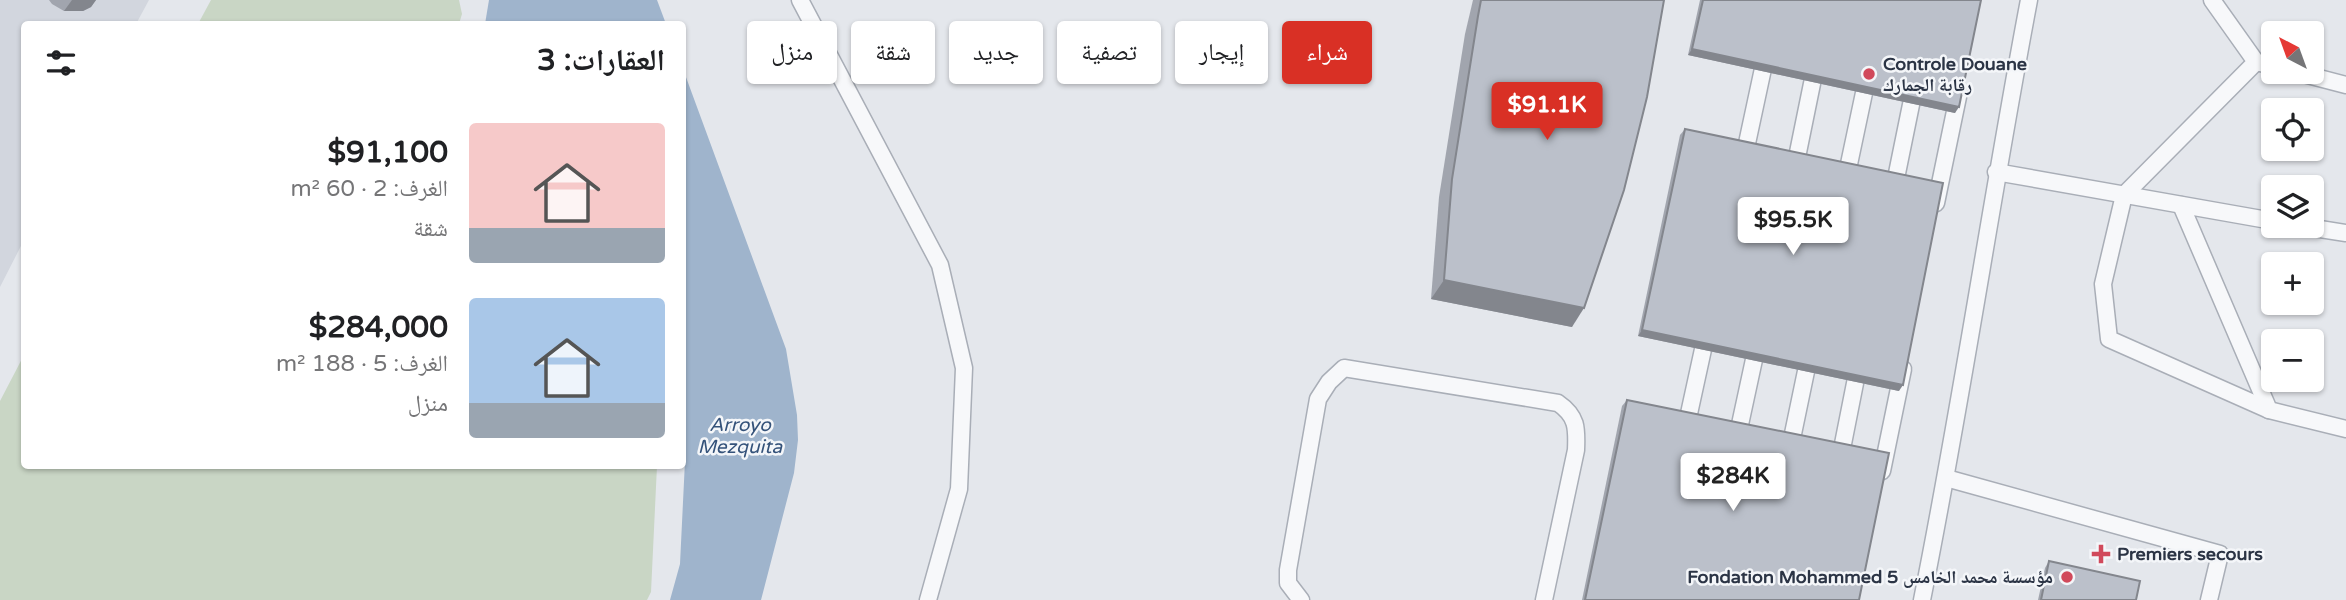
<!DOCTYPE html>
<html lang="ar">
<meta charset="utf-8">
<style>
body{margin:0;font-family:"Varela Round","Noto Naskh Arabic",sans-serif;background:#f2f2f2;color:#202124;direction:rtl;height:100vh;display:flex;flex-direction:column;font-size:26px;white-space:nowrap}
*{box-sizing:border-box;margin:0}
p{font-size:23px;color:#757577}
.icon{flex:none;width:38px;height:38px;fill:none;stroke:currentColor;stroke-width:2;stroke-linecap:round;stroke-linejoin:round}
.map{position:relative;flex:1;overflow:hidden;direction:ltr}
.drawer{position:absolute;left:21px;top:21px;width:665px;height:448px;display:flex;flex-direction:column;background:#fff;border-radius:7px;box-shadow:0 2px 5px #0004;direction:rtl}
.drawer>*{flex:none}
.guide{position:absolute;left:707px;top:21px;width:665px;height:63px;direction:rtl;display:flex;gap:14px}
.needle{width:46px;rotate:319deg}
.buttons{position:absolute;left:2261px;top:21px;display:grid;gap:14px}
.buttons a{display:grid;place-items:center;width:63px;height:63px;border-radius:7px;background:#fff;box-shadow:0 2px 5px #0004;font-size:35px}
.price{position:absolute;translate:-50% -60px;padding:0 16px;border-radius:7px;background:#fff;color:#222;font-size:23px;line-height:46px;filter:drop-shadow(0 2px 4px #0008)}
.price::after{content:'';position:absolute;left:50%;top:42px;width:21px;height:16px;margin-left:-10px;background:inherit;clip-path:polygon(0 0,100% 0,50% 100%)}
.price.active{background:#d93025;color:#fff}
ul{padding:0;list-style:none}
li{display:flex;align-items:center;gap:21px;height:175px;padding:0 21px}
li span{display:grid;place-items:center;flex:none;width:196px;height:140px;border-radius:7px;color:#555}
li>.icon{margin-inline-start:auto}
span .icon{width:84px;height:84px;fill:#fffc;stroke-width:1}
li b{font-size:30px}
h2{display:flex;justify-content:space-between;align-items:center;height:84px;padding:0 21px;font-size:30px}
.chip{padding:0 24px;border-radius:7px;background:#fff;box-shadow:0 2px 5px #0004;font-size:24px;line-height:63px}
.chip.active{background:#d93025;color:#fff}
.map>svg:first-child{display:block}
.built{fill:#d2d6de}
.green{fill:#c9d6c5}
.water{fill:#9fb4cc}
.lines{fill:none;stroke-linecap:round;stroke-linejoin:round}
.lane-casing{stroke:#a9aeb7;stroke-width:19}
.lane{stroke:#f7f8fa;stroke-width:16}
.wall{fill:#a1a5ae}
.shaded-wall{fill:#83868d}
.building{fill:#bbc0ca;stroke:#83868d;stroke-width:2}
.poi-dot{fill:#d1495b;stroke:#f4f6f9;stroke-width:2.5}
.labels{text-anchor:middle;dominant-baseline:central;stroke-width:5;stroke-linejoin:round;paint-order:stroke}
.poi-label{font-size:18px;font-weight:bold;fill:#2b3445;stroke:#f4f6f9;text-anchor:start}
.water-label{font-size:19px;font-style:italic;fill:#34527a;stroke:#f4f6f9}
</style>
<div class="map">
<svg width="2346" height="600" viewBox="0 0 2346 600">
<rect width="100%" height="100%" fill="#e4e7ec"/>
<path class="built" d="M0,0H149L136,24H24V240L0,287Z"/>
<g class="green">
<path d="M211,0H459L462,14L459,24H198Z"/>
<path d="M24,355V466H657L651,592L647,600H0V401Z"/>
</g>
<g class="water">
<path d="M489,0H657L666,24H485Z"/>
<path d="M683,69L786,349L797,415L798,440L794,473L761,600H670L680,564L685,461Z"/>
</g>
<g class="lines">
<g class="lane-casing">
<g id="lane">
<path d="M800,0L940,265L964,368L959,489L928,600"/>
<path d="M2212,0L2256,62L2124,195L2103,284L2109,339L2269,410"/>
<path d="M2256,62L2273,66"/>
<path d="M2296,72L2346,85"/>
<path d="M1743,162L1767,50"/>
<path d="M1794,172L1816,64"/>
<path d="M1996,172L2273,221"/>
<path d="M1845,183L1868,74"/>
<path d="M1893,193L1915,85"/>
<path d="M1936,203L1959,92"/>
<path d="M2181,205L2269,410L2346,429"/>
<path d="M2301,226L2346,233"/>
<path d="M1685,432L1707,331"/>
<path d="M1736,443L1758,341"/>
<path d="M1789,453L1810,352"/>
<path d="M1839,464L1859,363"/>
<path d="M1882,471L1903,369"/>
<path d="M1946,478L2220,554L2209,600"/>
<path d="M1301,600L1288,583V570L1318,399L1329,382L1344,368L1558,403C1577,416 1577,428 1576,450L1544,600"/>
<path d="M1922,600C1962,401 1991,200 2029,0"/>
</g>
</g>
<use href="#lane" class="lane"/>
</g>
<g class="wall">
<path d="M49,0H96L91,7L83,11H64L52,4Z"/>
<path d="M1473,0H1664L1572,327L1431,299L1439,197L1465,34Z"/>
<path d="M1700,0H1981L1955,113L1688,55Z"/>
<path d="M1685,129L1899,391L1638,336L1680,135Z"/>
<path d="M1627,400L1859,600H1582L1622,406Z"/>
<path d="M2049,561L2136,600H2038L2045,568Z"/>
</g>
<g class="shaded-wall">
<path d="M72,0H96L91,7L83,11H64Z"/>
<path d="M1692,49L1959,107L1955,113L1688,55Z"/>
<path d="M1444,280L1584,308L1572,327L1431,299Z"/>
<path d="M1642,330L1903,385L1899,391L1638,336Z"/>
</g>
<g class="building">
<path d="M1481,0H1664L1647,97L1624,190L1584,308L1444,280L1452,179L1478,16Z"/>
<path d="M1703,0H1981L1959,107L1692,49Z"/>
<path d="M1685,129L1943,183L1903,385L1642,330Z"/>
<path d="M1627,400L1889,453L1859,600H1585Z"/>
<path d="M2049,561L2140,581L2136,600H2041Z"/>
</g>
<g class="poi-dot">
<circle cx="1869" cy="74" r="7"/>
<path d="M2097.5 543.5h7v7h7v7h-7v7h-7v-7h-7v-7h7z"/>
<circle cx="2067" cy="577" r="7"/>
</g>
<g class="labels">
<g class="poi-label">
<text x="1883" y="64">Controle Douane<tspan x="1883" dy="21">رقابة الجمارك</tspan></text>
<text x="2117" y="554">Premiers secours</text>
<text x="2053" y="577" text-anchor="end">Fondation Mohammed 5 مؤسسة محمد الخامس</text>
</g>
<g class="water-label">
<text x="740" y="425">Arroyo<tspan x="740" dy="22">Mezquita</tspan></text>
</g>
</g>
</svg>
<div class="buttons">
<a><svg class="needle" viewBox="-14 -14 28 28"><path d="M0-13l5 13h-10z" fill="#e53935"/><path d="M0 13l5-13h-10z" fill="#757577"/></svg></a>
<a><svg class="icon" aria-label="locate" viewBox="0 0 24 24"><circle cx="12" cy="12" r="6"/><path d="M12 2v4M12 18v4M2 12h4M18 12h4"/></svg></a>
<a><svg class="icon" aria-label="layers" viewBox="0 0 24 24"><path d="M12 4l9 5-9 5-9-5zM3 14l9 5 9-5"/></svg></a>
<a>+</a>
<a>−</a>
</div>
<b class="price active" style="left:1547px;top:142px">$91.1K</b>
<b class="price" style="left:1793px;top:257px">$95.5K</b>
<b class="price" style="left:1733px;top:513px">$284K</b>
<div class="guide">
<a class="chip active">شراء</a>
<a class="chip">إيجار</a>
<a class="chip">تصفية</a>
<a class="chip">جديد</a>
<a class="chip">شقة</a>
<a class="chip">منزل</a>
</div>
<section class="drawer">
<h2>العقارات: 3<svg class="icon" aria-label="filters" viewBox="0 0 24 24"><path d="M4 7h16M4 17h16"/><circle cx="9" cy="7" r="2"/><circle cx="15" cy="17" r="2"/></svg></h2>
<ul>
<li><span style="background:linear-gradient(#f6c9c9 75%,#9aa5b1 0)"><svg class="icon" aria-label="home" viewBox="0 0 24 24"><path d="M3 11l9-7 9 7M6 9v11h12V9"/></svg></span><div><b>$91,100</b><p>الغرف: 2 · 60 m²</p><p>شقة</p></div></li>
<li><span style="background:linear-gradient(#a9c7e8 75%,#9aa5b1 0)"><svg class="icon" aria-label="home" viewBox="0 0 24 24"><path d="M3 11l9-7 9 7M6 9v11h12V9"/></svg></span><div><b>$284,000</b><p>الغرف: 5 · 188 m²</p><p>منزل</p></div></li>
</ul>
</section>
</div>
